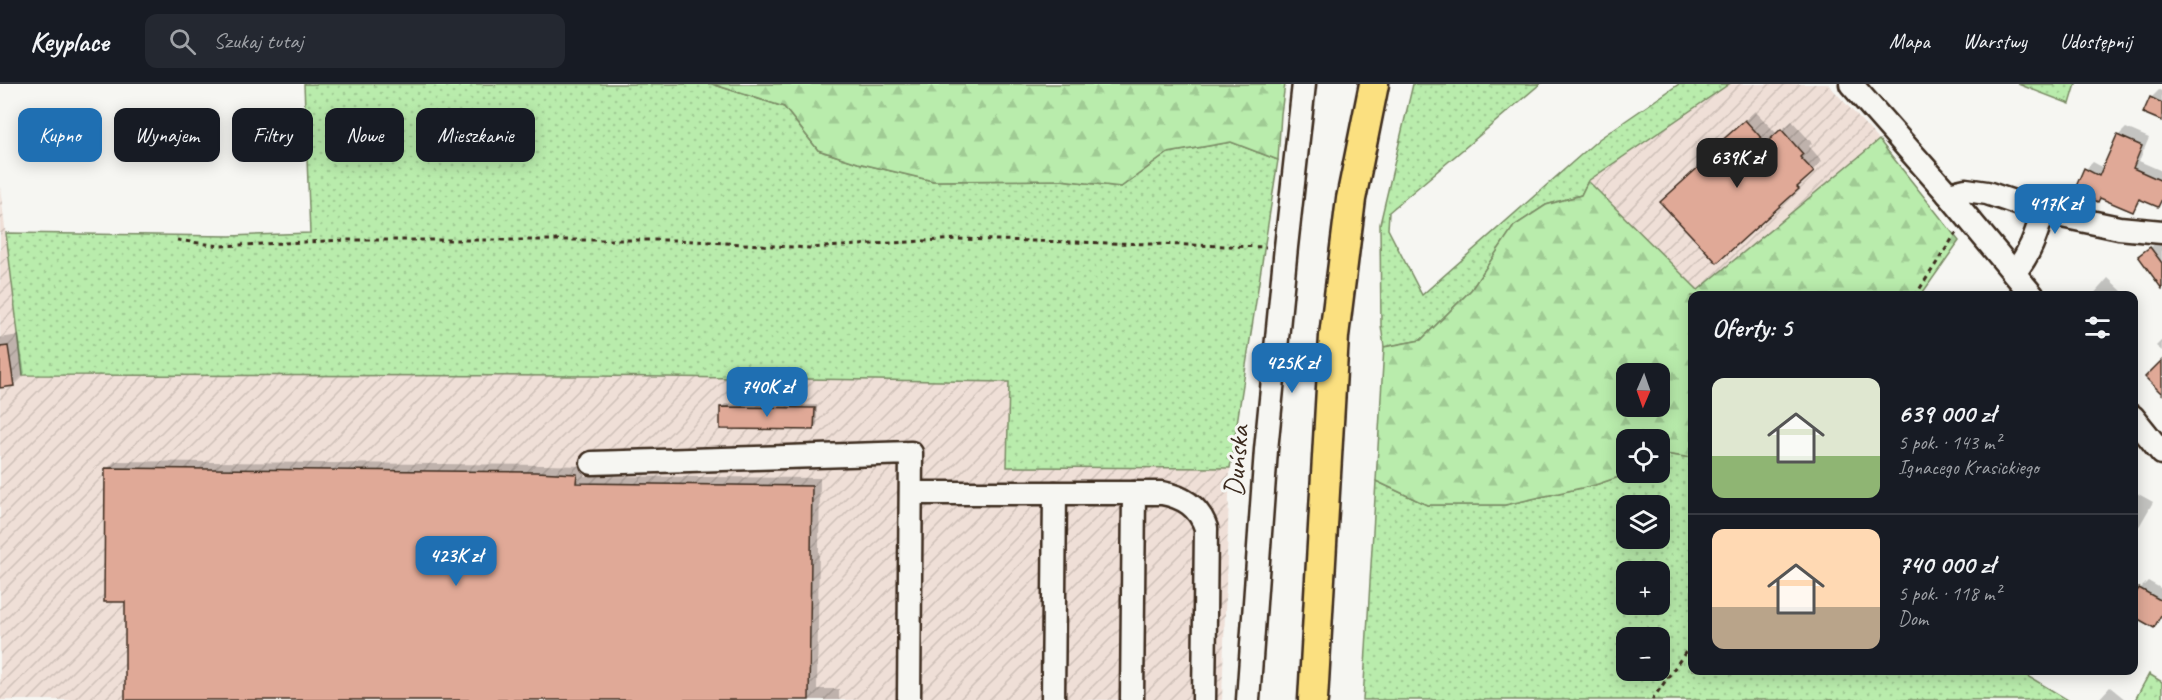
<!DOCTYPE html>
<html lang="pl">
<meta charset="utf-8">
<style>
body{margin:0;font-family:Caveat,sans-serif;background:#242831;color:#f1f3f6;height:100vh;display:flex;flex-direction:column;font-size:22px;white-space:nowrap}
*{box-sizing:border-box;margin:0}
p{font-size:20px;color:#9ea1a6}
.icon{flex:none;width:33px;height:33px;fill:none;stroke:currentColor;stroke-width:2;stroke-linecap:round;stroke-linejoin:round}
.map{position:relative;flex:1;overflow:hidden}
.details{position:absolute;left:1688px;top:207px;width:450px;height:384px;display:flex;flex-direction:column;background:#171b24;border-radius:12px;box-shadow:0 3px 15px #0003}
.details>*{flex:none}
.hud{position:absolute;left:18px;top:24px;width:570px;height:54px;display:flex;gap:12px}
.needle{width:39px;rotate:182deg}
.fabs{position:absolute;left:1616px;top:279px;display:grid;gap:12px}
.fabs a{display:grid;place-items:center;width:54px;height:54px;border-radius:12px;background:#171b24;box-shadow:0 3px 15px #0003;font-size:30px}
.price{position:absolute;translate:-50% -51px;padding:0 14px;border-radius:12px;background:#1f6fb2;color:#fff;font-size:20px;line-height:39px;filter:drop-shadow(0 2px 3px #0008)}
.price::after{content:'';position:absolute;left:50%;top:36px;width:18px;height:14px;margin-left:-9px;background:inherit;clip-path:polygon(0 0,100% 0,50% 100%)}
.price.current{background:#222;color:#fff}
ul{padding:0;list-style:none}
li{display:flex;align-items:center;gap:18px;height:150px;padding:0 24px}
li+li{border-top:2px solid #363941}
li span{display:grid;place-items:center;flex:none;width:168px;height:120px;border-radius:12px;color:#555}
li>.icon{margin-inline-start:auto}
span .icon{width:72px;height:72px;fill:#fffc;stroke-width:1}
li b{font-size:26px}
h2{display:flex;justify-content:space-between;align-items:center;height:72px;padding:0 24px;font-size:26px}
.chip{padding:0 21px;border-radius:12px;background:#171b24;box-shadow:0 3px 15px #0003;font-size:21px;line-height:54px}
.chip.current{background:#1f6fb2;color:#fff}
header{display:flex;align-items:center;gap:36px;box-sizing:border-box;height:84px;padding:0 30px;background:#171b24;border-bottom:2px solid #363941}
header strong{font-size:28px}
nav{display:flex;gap:33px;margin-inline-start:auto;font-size:21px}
.search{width:420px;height:54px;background:#242831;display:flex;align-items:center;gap:15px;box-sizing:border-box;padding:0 21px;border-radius:12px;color:#9ea1a6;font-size:22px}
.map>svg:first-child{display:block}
.industrial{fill:url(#industrial-furrows)}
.grass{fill:url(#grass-dots);stroke:#7a8b65;stroke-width:1.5;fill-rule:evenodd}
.forest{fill:url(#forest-firs);stroke:#7a8b65;stroke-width:1.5;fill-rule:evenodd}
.shadow{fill:#0003}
.building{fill:#e0a997;stroke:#3b2a1e;stroke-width:1.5}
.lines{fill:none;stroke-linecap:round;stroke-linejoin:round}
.minor-casing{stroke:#3b2a1e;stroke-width:27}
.major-casing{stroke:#3b2a1e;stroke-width:33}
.path{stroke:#3b2a1e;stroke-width:3;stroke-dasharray:4.5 4.5;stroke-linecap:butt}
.minor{stroke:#f6f6f2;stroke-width:22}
.major{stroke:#fbe080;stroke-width:28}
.labels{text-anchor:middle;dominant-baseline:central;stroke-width:6;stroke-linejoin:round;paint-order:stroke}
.street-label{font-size:28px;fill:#3b2a1e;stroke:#f6f6f2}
</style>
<header>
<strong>Keyplace</strong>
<div class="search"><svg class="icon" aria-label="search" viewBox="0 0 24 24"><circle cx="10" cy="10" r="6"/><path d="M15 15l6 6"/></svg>Szukaj tutaj</div>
<nav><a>Mapa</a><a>Warstwy</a><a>Udostępnij</a></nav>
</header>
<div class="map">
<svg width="2162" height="616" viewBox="0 0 2162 616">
<defs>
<pattern id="industrial-furrows" width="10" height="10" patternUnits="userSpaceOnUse" patternTransform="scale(1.5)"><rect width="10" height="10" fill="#efdfd7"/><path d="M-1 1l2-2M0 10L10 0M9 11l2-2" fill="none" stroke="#cec0b8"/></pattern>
<pattern id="grass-dots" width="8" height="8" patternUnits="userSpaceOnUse" patternTransform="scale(1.5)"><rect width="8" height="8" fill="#b9ecac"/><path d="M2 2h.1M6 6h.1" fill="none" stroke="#a0cb94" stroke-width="1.8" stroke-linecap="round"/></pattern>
<pattern id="forest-firs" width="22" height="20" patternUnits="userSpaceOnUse" patternTransform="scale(1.5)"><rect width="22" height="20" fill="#b9ecac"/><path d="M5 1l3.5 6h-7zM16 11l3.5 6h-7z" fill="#a0cb94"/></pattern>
</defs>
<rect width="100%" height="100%" fill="#f6f6f2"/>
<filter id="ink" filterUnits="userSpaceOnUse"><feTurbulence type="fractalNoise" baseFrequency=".0167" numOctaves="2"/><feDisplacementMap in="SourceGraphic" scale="12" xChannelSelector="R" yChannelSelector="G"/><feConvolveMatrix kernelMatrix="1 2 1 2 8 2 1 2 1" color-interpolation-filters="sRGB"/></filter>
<g filter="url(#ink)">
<g class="industrial">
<path d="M1729,0H1828L1879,56L1697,206L1588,97Z"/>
<path d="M0,103L23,291L595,292L1009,298L1007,383L1230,384L1222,616H0Z"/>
</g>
<g class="grass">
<path d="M304,0H712L784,23L818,66L858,79L933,97L1061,96L1121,103L1168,69L1231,58L1278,76L1230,384L1007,383L1009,298L595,292L23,291L6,149L230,152L310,149Z"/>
<path d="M1413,0H1540L1389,128L1388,145L1422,211L1599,55L1679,0H1729L1588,97L1581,111L1546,121L1514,142L1471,206L1421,256L1384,263L1381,241L1380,140Z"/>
<path d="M2018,0H2076L2070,20Z"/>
<path d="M1659,369L1692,374V586L2020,587L2068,616H1363L1376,397L1427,421H1505L1595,401L1630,389L1659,388ZM1626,422H1659V454H1626ZM1626,488H1659V520H1626ZM1626,554H1659V586H1626Z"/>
<path d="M2149,590L2162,598V616H2135Z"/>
</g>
<g class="forest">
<path d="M712,0H1285L1281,30L1278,76L1231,58L1168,69L1121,103L1061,96L933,97L858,79L818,66L784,23Z"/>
<path d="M1879,56L1959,157L1921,211L1692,212V374L1659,369V356H1626V388L1630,389L1628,390L1595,401L1505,421H1427L1376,397L1384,263L1421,256L1471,206L1514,142L1546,121L1581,111L1588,97L1698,206ZM1626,290H1659V322H1626Z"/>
</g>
<g class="shadow">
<path d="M2159,6L2162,7V36L2151,14Z"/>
<path d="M1755,27L1777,50L1792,37L1812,59L1809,62L1822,77L1806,93L1808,94L1798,104L1704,79L1712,67Z"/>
<path d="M2126,44L2149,54L2139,77L2162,87V117L2158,121L2142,115L2133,126L2101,113L2098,116L2086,85L2093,78L2104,84L2118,52Z"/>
<path d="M2158,157L2162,162V189L2140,173Z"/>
<path d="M2108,194L2125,210L2123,212H2092Z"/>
<path d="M19,251L25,289L14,300L0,303V254Z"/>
<path d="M2162,256V267L2156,262Z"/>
<path d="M725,320L817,321V341L814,344L722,323Z"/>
<path d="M115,377L545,381L584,382V392L820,394L817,605H839V616H126L127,516L107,385Z"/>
<path d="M2133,407L2153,418L2140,441L2133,448Z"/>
<path d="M2148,497L2162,505V532L2153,542L2133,530V517L2140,505Z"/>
<path d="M2110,603L2126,616H2098Z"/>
</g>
<g class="building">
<path d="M2150,13L2162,19V37L2143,29Z"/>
<path d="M1745,36L1766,59L1781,45L1803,70L1800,73L1814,88L1797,103L1799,105L1717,179L1660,118L1703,79L1700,76Z"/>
<path d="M2117,51L2142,62L2133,84L2162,97V115L2158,123L2139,115L2133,128L2100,114L2098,118L2074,107L2084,84L2099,92Z"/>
<path d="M2150,163L2162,179V205L2138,172Z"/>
<path d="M8,262L14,302L0,304V263Z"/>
<path d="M2162,276V310L2145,293Z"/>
<path d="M720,323L815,324L814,346L720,345Z"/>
<path d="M105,384L536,388L577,390L576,399L812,402L809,616H125V518H104Z"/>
<path d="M2139,504L2162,517V529L2154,544L2133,532V514Z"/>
</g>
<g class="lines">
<g class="minor-casing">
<g id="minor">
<path d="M1851,0L1948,110L2033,212"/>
<path d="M1948,110L1966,106L1987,109L2043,128L2119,144L2162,148"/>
<path d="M2014,189C2030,170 2036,151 2043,128"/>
<path d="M2133,333L2162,369"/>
<path d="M592,379L911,369L909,616"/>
<path d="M911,409H1162C1184,413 1199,423 1206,444L1204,616"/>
<path d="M1053,616L1055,409"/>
<path d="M1132,616L1134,409"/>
<path d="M1248,616L1266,366L1286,163L1304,0"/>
</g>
</g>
<g class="major-casing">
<path id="major" d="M1313,616L1334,252L1351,115L1374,0"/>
</g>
<g class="path">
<path d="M177,156L220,162L346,156H677L809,164L957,155L1266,163"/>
<path d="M1915,212L1956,149"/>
<path d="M1652,616L1692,559"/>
</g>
<use href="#minor" class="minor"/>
<use href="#major" class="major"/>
</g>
</g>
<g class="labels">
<g class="street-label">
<text transform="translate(1236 377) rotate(-85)">Duńska</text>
</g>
</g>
</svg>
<div class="fabs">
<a><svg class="needle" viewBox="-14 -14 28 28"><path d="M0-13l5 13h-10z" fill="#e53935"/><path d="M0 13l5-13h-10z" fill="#9ea1a6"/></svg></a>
<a><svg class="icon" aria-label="locate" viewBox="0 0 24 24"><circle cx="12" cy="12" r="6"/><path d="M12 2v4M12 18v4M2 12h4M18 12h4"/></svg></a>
<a><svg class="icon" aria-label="layers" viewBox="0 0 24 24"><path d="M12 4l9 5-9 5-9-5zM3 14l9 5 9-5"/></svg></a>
<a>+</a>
<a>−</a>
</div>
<b class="price current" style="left:1737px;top:105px">639K zł</b>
<b class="price" style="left:2055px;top:151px">417K zł</b>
<b class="price" style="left:1292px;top:310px">425K zł</b>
<b class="price" style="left:767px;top:334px">740K zł</b>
<b class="price" style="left:456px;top:503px">423K zł</b>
<div class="hud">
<a class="chip current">Kupno</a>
<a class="chip">Wynajem</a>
<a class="chip">Filtry</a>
<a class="chip">Nowe</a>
<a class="chip">Mieszkanie</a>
</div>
<section class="details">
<h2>Oferty: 5<svg class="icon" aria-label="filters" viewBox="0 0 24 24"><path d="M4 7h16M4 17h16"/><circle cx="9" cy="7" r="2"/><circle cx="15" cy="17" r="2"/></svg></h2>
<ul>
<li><span style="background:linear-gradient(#dfe7d0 65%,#8fb573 0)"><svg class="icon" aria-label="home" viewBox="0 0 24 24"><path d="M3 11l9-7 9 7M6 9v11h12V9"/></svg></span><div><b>639 000 zł</b><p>5 pok. · 143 m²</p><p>Ignacego Krasickiego</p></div></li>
<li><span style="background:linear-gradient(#ffd9b3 65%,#b9a48a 0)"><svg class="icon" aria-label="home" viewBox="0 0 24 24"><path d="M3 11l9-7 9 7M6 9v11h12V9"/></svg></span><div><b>740 000 zł</b><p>5 pok. · 118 m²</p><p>Dom</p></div></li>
</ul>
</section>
</div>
